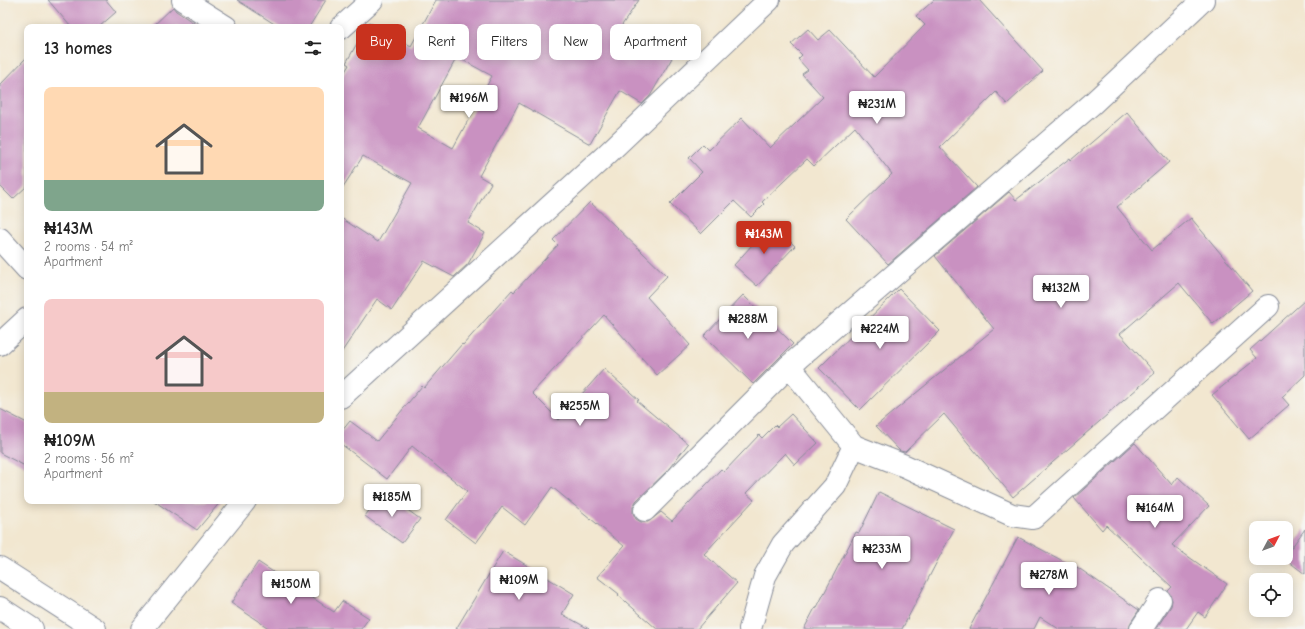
<!DOCTYPE html>
<meta charset="utf-8">
<style>
body{margin:0;font-family:"Comic Neue",sans-serif;background:#f6f6f6;color:#222;height:100vh;display:flex;flex-direction:column;font-size:15px;white-space:nowrap}
*{box-sizing:border-box;margin:0}
p{font-size:13px;color:#767676}
.icon{flex:none;width:22px;height:22px;fill:none;stroke:currentColor;stroke-width:2;stroke-linecap:round;stroke-linejoin:round}
.map{position:relative;flex:1;overflow:hidden}
.side{position:absolute;left:24px;top:24px;width:320px;height:480px;display:flex;flex-direction:column;background:#fff;border-radius:8px;box-shadow:0 2px 10px #0003}
.side>*{flex:none}
.guide{position:absolute;left:356px;top:24px;width:380px;height:36px;display:flex;gap:8px}
.needle{width:26px;rotate:49deg}
.fabs{position:absolute;left:1249px;top:521px;display:grid;gap:8px}
.fabs a{display:grid;place-items:center;width:44px;height:44px;border-radius:8px;background:#fff;box-shadow:0 2px 10px #0003;font-size:20px}
.price{position:absolute;translate:-50% -34px;padding:0 9px;border-radius:4px;background:#fff;color:#222;font-size:13px;line-height:26px;filter:drop-shadow(0 1px 2px #0008)}
.price::after{content:'';position:absolute;left:50%;top:24px;width:12px;height:9px;margin-left:-6px;background:inherit;clip-path:polygon(0 0,100% 0,50% 100%)}
.price.active{background:#c8321e;color:#fff}
ul{padding:0;list-style:none}
li{display:grid;align-content:center;gap:8px;height:212px;padding:0 20px}
li span{display:grid;place-items:center;height:124px;border-radius:8px;color:#555}
li>.icon{margin-inline-start:auto}
span .icon{width:72px;height:72px;fill:#fffc;stroke-width:1}
li b{font-size:17px}
h2{display:flex;justify-content:space-between;align-items:center;height:48px;padding:0 20px;font-size:17px}
.chip{padding:0 14px;border-radius:8px;background:#fff;box-shadow:0 2px 10px #0003;font-size:14px;line-height:36px}
.chip.active{background:#c8321e;color:#fff}
.map>svg:first-child{display:block}
.building{fill:#c991c1;fill-rule:evenodd}
.lines{fill:none;stroke-linecap:round;stroke-linejoin:round}
.street-casing{stroke:#868b97;stroke-width:24}
.secondary-casing{stroke:#868b97;stroke-width:24}
.street{stroke:#fff;stroke-width:22}
.secondary{stroke:#fff;stroke-width:22}
</style>
<div class="map">
<svg width="1305" height="629" viewBox="0 0 1305 629">
<rect width="100%" height="100%" fill="#f6f6f2"/>
<filter id="ink" filterUnits="userSpaceOnUse"><feTurbulence type="fractalNoise" baseFrequency=".025" numOctaves="2"/><feDisplacementMap in="SourceGraphic" scale="8" xChannelSelector="R" yChannelSelector="G"/><feConvolveMatrix kernelMatrix="1 2 1 2 8 2 1 2 1" color-interpolation-filters="sRGB"/></filter>
<filter id="wash" filterUnits="userSpaceOnUse"><feTurbulence type="fractalNoise" baseFrequency=".012" numOctaves="4" result="noise"/><feDisplacementMap in="SourceGraphic" scale="16" xChannelSelector="R" yChannelSelector="G"/><feGaussianBlur stdDeviation="0.9" result="paint"/><feColorMatrix in="noise" values="0 0 0 0 0 0 0 0 0 0 0 0 0 0 0 0 0 1.4 0 .05"/><feComposite in="paint" operator="in"/></filter>
<g filter="url(#wash)">
<rect width="100%" height="100%" fill="#f2e7d0"/>
<g id="blocks">
<g class="building">
<path d="M48,0H106L116,12L99,27H71Z"/>
<path d="M237,0H326L309,27H279Z"/>
<path d="M436,0H639L620,28L672,58L650,96L642,104L620,91L590,144L519,103L479,176L491,183L468,223L485,233L468,264L454,277L424,261L392,310L377,299L341,353V218L378,242L412,183L363,156L341,190V78L349,65L346,63L369,22L411,46ZM457,57L492,76L453,148L418,128Z"/>
<path d="M934,0H979L1043,71L1007,104L996,92L940,147L977,187L888,264L846,219L892,174L855,127L814,166L807,159L762,202L764,204L751,217L734,201L701,234L670,204L702,172L689,158L703,144L709,150L742,118L770,148L823,97L802,74L808,70L798,59L802,55L791,44L808,29L818,40L830,30L874,77L925,25L916,16Z"/>
<path d="M173,7L176,11L200,27H152Z"/>
<path d="M27,57V186L13,199L0,186V85Z"/>
<path d="M1127,112L1169,162L1117,207L1152,250L1191,218L1252,291L1213,324L1179,283L1120,334L1155,373L1013,497L944,414L905,452L900,451L876,426L994,329L935,256L1009,192L1016,200L1070,158L1071,160Z"/>
<path d="M590,202L667,276L647,297L690,345L657,375L604,315L532,393L559,420L604,369L639,400L637,401L688,444L667,471L636,501L633,507V513L636,519L641,522H648L661,512L672,521L721,469L724,472L759,435L762,438L775,425L777,427L791,414L818,443L795,465L785,453L746,493L754,500L704,554L737,583L697,629H657L618,595L619,594L597,577L624,546L552,487L525,525L502,507L476,543L446,520L467,491L412,446L387,479L341,444V432L350,421L377,441L422,386L424,388L462,344L463,345L512,290L514,292L558,245L553,240Z"/>
<path d="M771,224L795,246L757,286L734,265Z"/>
<path d="M899,289L940,331L860,410L819,368Z"/>
<path d="M743,295L793,344L753,384L704,336Z"/>
<path d="M1305,300V375L1282,397L1289,405L1249,439L1212,395L1257,358L1250,350Z"/>
<path d="M0,409L27,423V467L0,453Z"/>
<path d="M1135,443L1172,485L1178,477L1209,506L1172,545L1227,584L1205,617L1198,612L1186,629H1156L1171,606L1172,600L1168,591L1172,587L1106,525L1102,530L1074,498Z"/>
<path d="M383,492L420,519L402,543L365,516Z"/>
<path d="M879,492L954,529L902,629H804L815,608L816,609L856,532L859,533Z"/>
<path d="M154,501H221L197,530Z"/>
<path d="M1305,529V574L1284,558H1286V555Z"/>
<path d="M1018,537L1076,568L1077,567L1139,610L1131,622L1129,629H1059L1040,617L1034,629H969Z"/>
<path d="M503,551L574,594L562,614L589,629H456Z"/>
<path d="M258,562L334,612L342,601L369,618L361,629H270L231,603Z"/>
</g>
</g>
</g>
<g filter="url(#ink)">
<use href="#blocks" fill-opacity="0" stroke="#868b97" stroke-width="1"/>
<g class="lines">
<g class="street-casing">
<g id="street">
<path d="M183,0L226,27"/>
<path d="M341,28L372,0"/>
<path d="M0,239L27,269"/>
<path d="M0,344L27,319"/>
<path d="M789,366L854,446L905,466L1012,515L1033,518L1268,306"/>
<path d="M341,397L605,156L769,0"/>
<path d="M645,510L789,366L1092,104L1203,0"/>
<path d="M142,629L245,501"/>
<path d="M750,629L765,576L783,544L835,486L854,446"/>
<path d="M1141,629L1160,600"/>
</g>
</g>
<g class="secondary-casing">
<g id="secondary">
<path d="M0,568L95,629"/>
<path d="M0,608L32,629"/>
</g>
</g>
<use href="#street" class="street"/>
<use href="#secondary" class="secondary"/>
</g>
</g>
</svg>
<div class="fabs">
<a><svg class="needle" viewBox="-14 -14 28 28"><path d="M0-13l5 13h-10z" fill="#e53935"/><path d="M0 13l5-13h-10z" fill="#767676"/></svg></a>
<a><svg class="icon" aria-label="locate" viewBox="0 0 24 24"><circle cx="12" cy="12" r="6"/><path d="M12 2v4M12 18v4M2 12h4M18 12h4"/></svg></a>
</div>
<b class="price" style="left:469px;top:119px">₦196M</b>
<b class="price" style="left:877px;top:125px">₦231M</b>
<b class="price active" style="left:764px;top:255px">₦143M</b>
<b class="price" style="left:1061px;top:309px">₦132M</b>
<b class="price" style="left:748px;top:340px">₦288M</b>
<b class="price" style="left:880px;top:350px">₦224M</b>
<b class="price" style="left:580px;top:427px">₦255M</b>
<b class="price" style="left:392px;top:518px">₦185M</b>
<b class="price" style="left:1155px;top:529px">₦164M</b>
<b class="price" style="left:882px;top:570px">₦233M</b>
<b class="price" style="left:1049px;top:596px">₦278M</b>
<b class="price" style="left:519px;top:601px">₦109M</b>
<b class="price" style="left:291px;top:605px">₦150M</b>
<div class="guide">
<a class="chip active">Buy</a>
<a class="chip">Rent</a>
<a class="chip">Filters</a>
<a class="chip">New</a>
<a class="chip">Apartment</a>
</div>
<section class="side">
<h2>13 homes<svg class="icon" aria-label="filters" viewBox="0 0 24 24"><path d="M4 7h16M4 17h16"/><circle cx="9" cy="7" r="2"/><circle cx="15" cy="17" r="2"/></svg></h2>
<ul>
<li><span style="background:linear-gradient(#ffd9b3 75%,#7fa58c 0)"><svg class="icon" aria-label="home" viewBox="0 0 24 24"><path d="M3 11l9-7 9 7M6 9v11h12V9"/></svg></span><div><b>₦143M</b><p>2 rooms · 54 m²</p><p>Apartment</p></div></li>
<li><span style="background:linear-gradient(#f6c9c9 75%,#c2b280 0)"><svg class="icon" aria-label="home" viewBox="0 0 24 24"><path d="M3 11l9-7 9 7M6 9v11h12V9"/></svg></span><div><b>₦109M</b><p>2 rooms · 56 m²</p><p>Apartment</p></div></li>
</ul>
</section>
</div>
